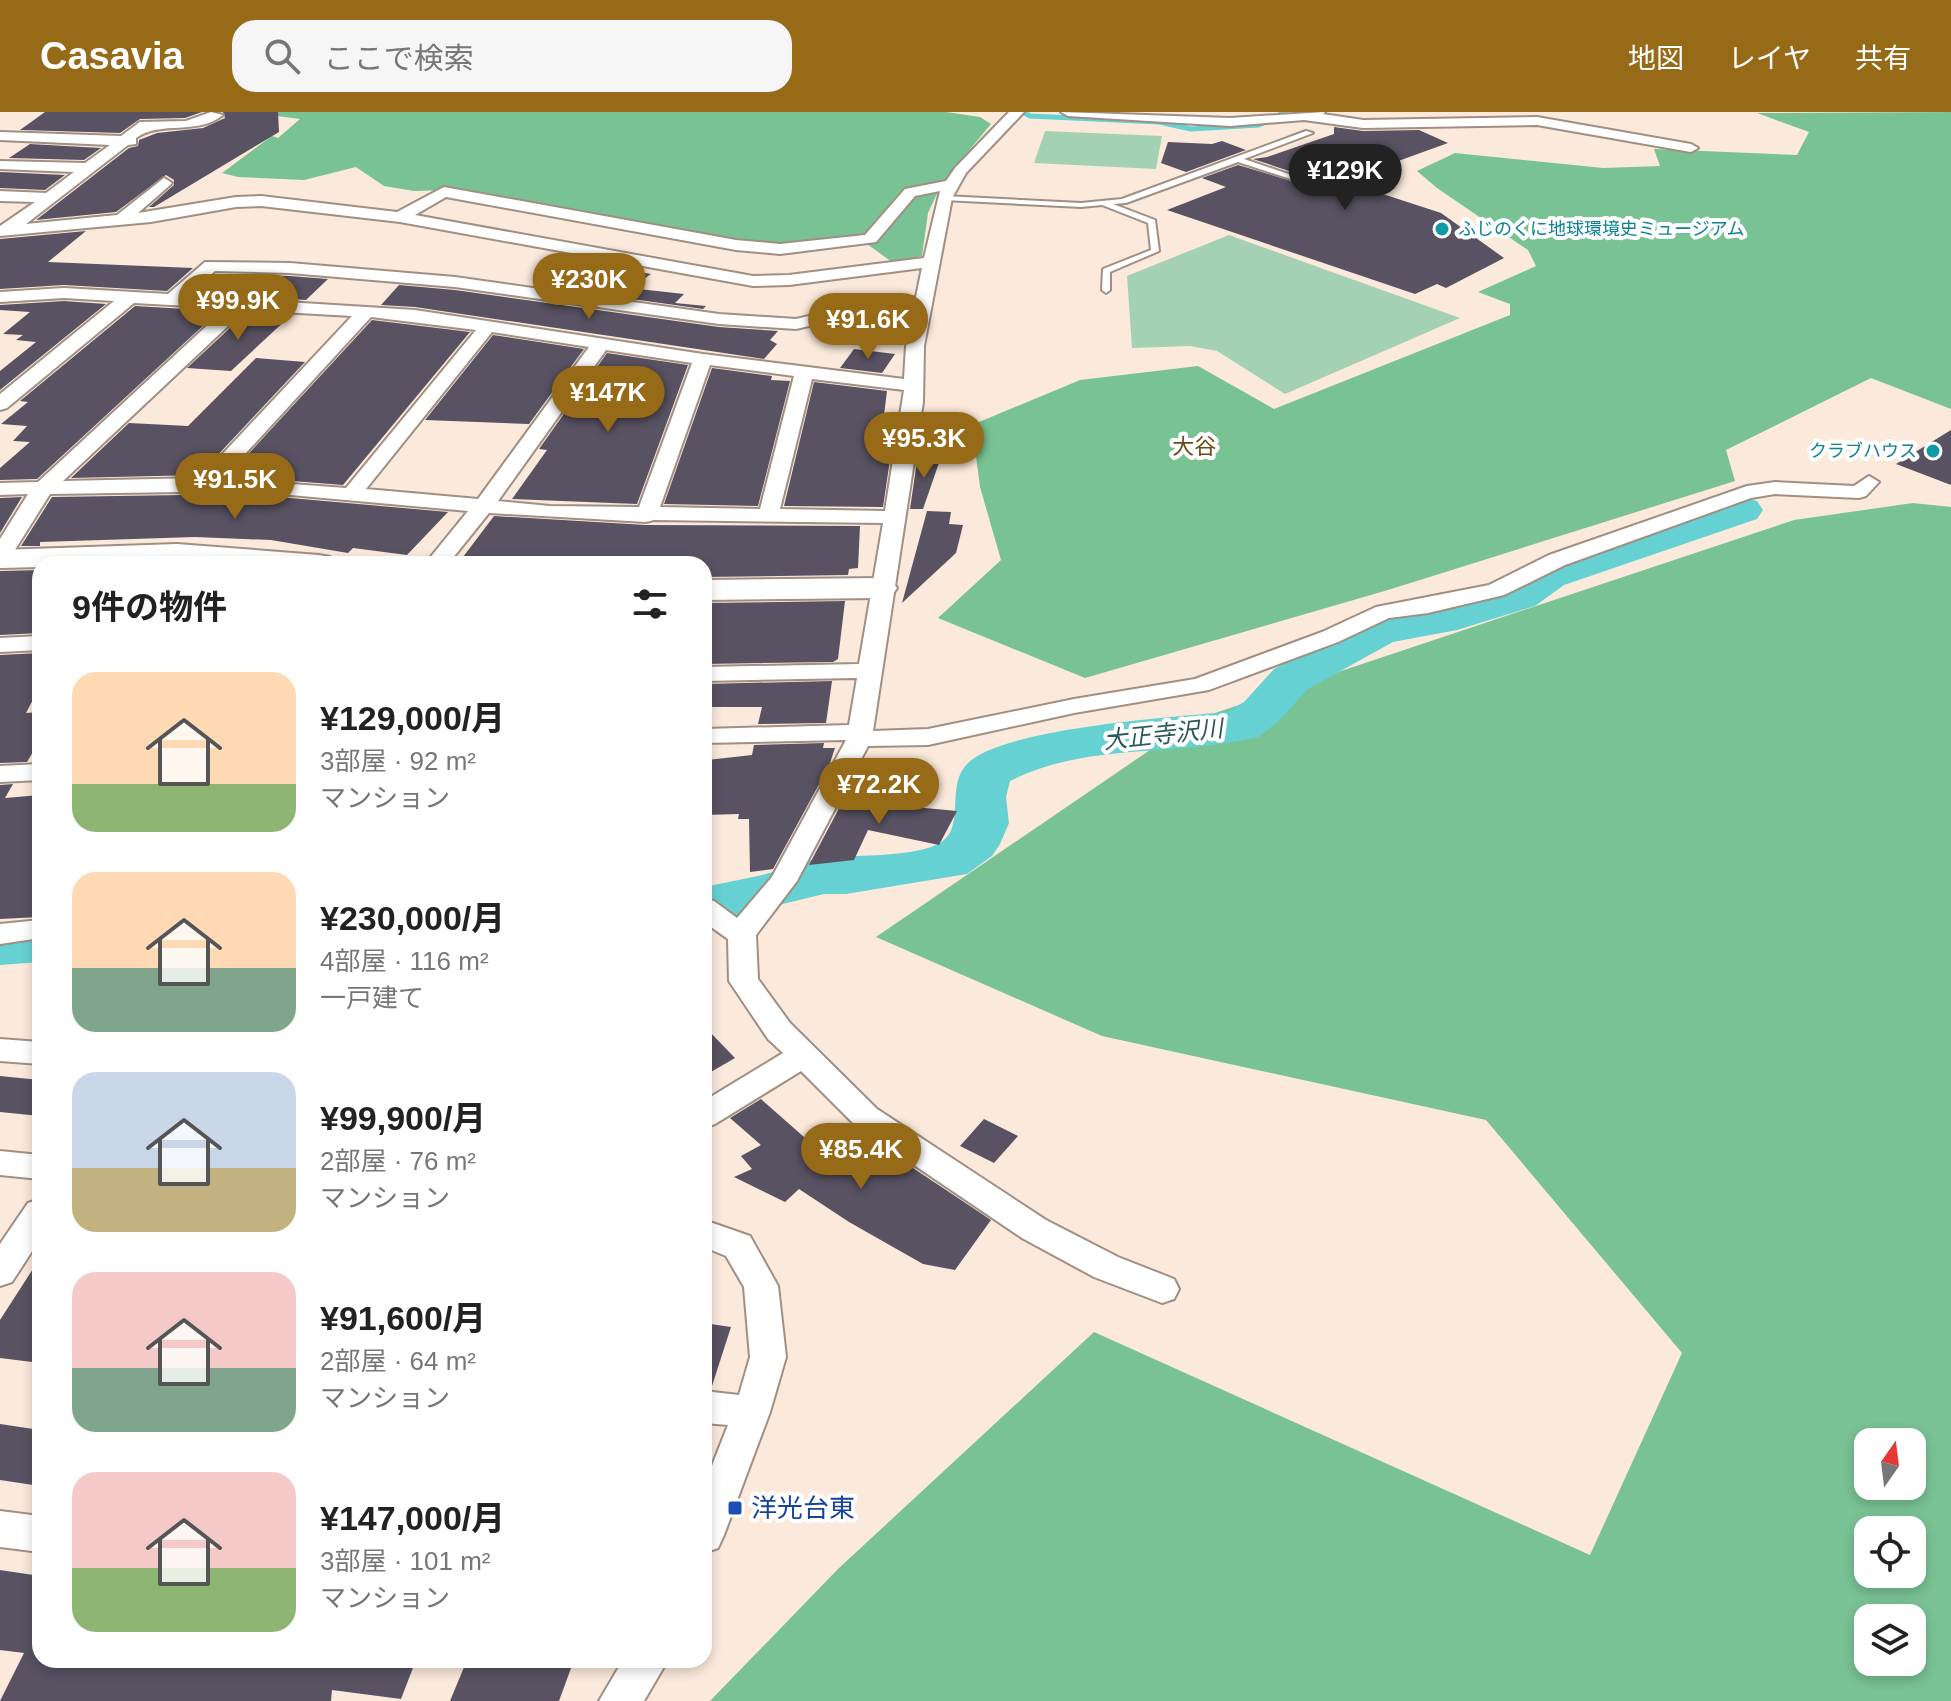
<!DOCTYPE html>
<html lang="ja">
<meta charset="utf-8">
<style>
body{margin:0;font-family:Arial,"Noto Sans JP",sans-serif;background:#f6f6f6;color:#222;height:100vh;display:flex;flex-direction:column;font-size:30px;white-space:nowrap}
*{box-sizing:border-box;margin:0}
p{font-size:26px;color:#767676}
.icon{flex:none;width:44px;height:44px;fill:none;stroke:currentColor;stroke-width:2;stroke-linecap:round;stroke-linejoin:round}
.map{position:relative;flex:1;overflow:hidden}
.sheet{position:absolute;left:32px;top:444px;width:680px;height:1112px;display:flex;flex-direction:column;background:#fff;border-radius:24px;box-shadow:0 4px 12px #0003}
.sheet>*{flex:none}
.needle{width:52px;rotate:14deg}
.fabs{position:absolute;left:1854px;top:1316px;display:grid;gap:16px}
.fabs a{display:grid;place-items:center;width:72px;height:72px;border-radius:16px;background:#fff;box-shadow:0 4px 12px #0003;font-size:40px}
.price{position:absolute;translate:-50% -68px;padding:0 18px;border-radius:28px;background:#976a18;color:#fff;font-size:26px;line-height:52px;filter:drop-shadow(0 2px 4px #0008)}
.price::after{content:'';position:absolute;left:50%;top:48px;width:24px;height:18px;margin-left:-12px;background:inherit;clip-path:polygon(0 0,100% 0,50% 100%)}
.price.current{background:#222;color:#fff}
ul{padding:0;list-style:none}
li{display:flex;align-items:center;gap:24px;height:200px;padding:0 40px}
li span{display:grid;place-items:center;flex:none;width:224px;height:160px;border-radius:24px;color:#555}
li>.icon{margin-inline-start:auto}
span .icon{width:96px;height:96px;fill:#fffc;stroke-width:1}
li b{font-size:34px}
h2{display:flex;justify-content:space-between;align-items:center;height:96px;padding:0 40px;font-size:34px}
header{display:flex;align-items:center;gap:48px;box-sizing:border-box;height:112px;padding:0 40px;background:#976a18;color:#fff}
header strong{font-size:38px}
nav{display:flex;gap:44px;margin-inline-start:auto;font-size:28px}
.search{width:560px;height:72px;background:#f6f6f6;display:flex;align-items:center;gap:20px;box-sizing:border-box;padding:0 28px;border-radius:24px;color:#767676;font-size:30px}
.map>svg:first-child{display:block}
.green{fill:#a4d1b3}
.forest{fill:#79c294;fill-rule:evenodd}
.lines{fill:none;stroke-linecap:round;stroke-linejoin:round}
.stream{stroke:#65d1d2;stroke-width:5}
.river{fill:#65d1d2;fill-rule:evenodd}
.building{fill:#585262}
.lane-casing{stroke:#a08f82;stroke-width:4}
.street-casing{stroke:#a08f82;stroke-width:4}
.secondary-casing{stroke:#a08f82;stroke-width:4}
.lane{fill:#fff;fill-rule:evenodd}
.street{fill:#fff;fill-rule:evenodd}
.secondary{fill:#fff;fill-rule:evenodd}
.culture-dot{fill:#0f9aa8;stroke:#fff;stroke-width:3}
.transit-dot{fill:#1a4fb4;stroke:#fff;stroke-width:3}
.labels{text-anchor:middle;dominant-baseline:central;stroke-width:8;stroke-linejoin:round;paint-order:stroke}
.far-culture-label{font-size:18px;fill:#0d838f;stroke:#fff;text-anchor:start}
.far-quarter-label{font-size:22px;fill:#6a4b15;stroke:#fff}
.water-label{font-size:24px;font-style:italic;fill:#285858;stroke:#fff}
.near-transit-label{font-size:26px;fill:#164399;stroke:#fff;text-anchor:start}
</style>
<header>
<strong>Casavia</strong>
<div class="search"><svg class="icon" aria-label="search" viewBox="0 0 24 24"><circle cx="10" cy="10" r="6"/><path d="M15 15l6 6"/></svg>ここで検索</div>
<nav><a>地図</a><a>レイヤ</a><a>共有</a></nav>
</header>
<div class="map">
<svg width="1951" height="1589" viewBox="0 0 1951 1589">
<rect width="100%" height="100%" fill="#fbe9db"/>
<g class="green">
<path d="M1045,19L1162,24L1156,57L1034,51Z"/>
<path d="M1229,123L1460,206L1285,282L1217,239L1190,234L1132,236L1127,164Z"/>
</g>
<g class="forest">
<path d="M272,0H946L980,5L991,12L942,71L928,101L922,144L892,150L860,127L775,131L714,125L450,78L414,79L384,74L356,55L304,68L238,65L222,61L272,24L278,26L300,7L269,3Z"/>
<path d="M1951,0V297L1871,266L1726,338L1735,369L1388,478L1085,566L938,506L1001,448L980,375L972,313L1080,268L1198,254L1274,297L1510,203V192L1478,180L1536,154L1528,138L1437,76L1417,59L1455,41L1603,56L1660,54L1654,37L1797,43L1809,20L1757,1Z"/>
<path d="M1913,391L1951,395V1589H710L838,1457L1094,1220L1590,1443L1682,1241L1486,1008L1102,924L876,825L1194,608L1794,408ZM1868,1330H1912V1374H1868ZM1912,1418V1462H1868V1418ZM1912,1506V1550H1868V1506Z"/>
</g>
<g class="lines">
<path class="stream" d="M1023,0L1030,4L1159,10L1191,17L1259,13L1285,0"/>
<g class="river">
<path d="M1742,385L1757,389L1763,398L1757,407L1564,473L1535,494L1457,518L1393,530L1308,577L1278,610L1258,625C1176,645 1087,630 1010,669L1006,685L1009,711L1000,732L992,744L967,762L846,782H824L704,811V775C722,771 740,768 758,764C779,759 801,749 822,746C857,742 897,746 931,735C971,723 943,677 967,652C1002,616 1174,605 1227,600L1244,590L1274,557L1364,509L1431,496L1503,474L1532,455Z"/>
<path d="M40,812V850L0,853V815Z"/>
</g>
</g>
<g class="building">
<path d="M45,0H202L185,6L140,7L120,21L20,18Z"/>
<path d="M223,0H278L279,20L154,95H149L174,73V68L166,63L116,100L36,108L129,36L138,34L139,28L157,21L203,16L225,6Z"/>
<path d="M1334,15L1363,19L1419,18L1448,31L1343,69L1441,101L1504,146L1446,176L1437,172L1415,182L1167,98L1226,75L1202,66L1238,53L1302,72L1301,63L1253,47L1267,45L1334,22Z"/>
<path d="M1222,29L1246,38L1186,60L1161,51L1168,30L1212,32Z"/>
<path d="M30,32L101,36L84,48L9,46Z"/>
<path d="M0,60L65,63L45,78L0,76Z"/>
<path d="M86,119L48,150L193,156L167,179L64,173L0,177V127Z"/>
<path d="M558,142L643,158L639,160L651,162L630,176L684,182L675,191L706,194L703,197L554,176Z"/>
<path d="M216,162L290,164L328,167L306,188L194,181Z"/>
<path d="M399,173L455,178L719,215L778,219L770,228L777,232L764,247L415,195L381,193Z"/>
<path d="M64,189L106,192L0,278V259L36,230L16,228L23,223L3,222L30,200L0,198V193Z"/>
<path d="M135,194L219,199L37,367L0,368V356L30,330L13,329L27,314L1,312L28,290L20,289Z"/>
<path d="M246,201L290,204L231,259L187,256Z"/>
<path d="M372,208L470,220L343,373L228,364Z"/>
<path d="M493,223L584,237L529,312L425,308Z"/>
<path d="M854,237L895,242L882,261L840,256Z"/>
<path d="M607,241L688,253L637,392L512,387L547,338L539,337Z"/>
<path d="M256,246L305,250L199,363L71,366L129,311L188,314Z"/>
<path d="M712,256L772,264L771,268L790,269L758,394L664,392Z"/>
<path d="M814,270L887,279L882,319H887L881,341H891L883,395L784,394Z"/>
<path d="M1951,318V373L1896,352Z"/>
<path d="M918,342L941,345L923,397H910Z"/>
<path d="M247,382L448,400L407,443L353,436L348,441L271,428L195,425L40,430V434H21L52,385Z"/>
<path d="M22,385L0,421V386Z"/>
<path d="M927,399L951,400L949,412L963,413L956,441L902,491Z"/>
<path d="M494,404L646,413L860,414L858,456L849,457L848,463L704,465V452H485L460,449Z"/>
<path d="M40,458V521L0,523V459Z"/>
<path d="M845,489L838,547L833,550L704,552V491Z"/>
<path d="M40,541V574L26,601L40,600V628L27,650L0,651V543Z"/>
<path d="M832,569L826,611L758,612L762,595H704V572Z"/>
<path d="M824,631L823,636H835L829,654L773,757L750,760L749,707H738L739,702L704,703L707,648L752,643L754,633Z"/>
<path d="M13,672L5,686L40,683V805L0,807V673Z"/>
<path d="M875,682L925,696L957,699L939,733L868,718L854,748L809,753L844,687L867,693Z"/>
<path d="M704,914L735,946L704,964Z"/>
<path d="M0,964L40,968V1004L0,1000Z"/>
<path d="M761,987L804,1025L841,1043L851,1035L893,1061L904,1050L991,1108L955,1158L923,1152L849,1110L799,1077L785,1090L734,1065L752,1057L741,1044L761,1033L730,1006Z"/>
<path d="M984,1007L1018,1024L994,1051L960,1034Z"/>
<path d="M40,1146V1238L32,1250L0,1246V1208Z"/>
<path d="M704,1211L731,1215L711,1277L704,1276Z"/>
<path d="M0,1312L40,1318V1374L0,1368Z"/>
<path d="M0,1458L40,1464V1548H416L401,1587L332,1578L331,1589H0L24,1541L0,1538Z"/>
<path d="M467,1548H574L559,1589H450Z"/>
</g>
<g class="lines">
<g class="lane-casing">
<path id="lane" d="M1306,19L1313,21L1244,47L1300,66V70L1238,50L1126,91L1113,92L1155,108L1159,139L1110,160V178L1106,181L1102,178L1103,157L1151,138L1148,111L1102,93L1081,95L944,88L940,86L944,84L1081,91L1122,87Z"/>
</g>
<g class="street-casing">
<g id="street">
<path d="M211,0L223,3C197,24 161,8 136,26V32L128,33L26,112L117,103L164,66L172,71L169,74L138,101L236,85L261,84L397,100L444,75L736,128L780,132L865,123L905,77L946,69L955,56L1009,0H1024L966,61L952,86L924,234L923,290L873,619L928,617L1074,587L1195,567L1322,520L1376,495L1489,473L1549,443L1747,374L1775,370L1854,374L1869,364L1879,370L1866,384L1859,386L1775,382L1751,386L1565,453L1504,483L1428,501L1389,506L1338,530L1209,578L1074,601L928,633L868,634L797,769L756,823L758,867L790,911L877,997L1046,1108L1118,1145L1174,1167L1179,1177L1174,1187L1162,1191L1094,1165L1022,1126L855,1013L801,959L715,1012L704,1016V989L783,941L768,927L729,869L728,827L704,810V787L714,789L737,806L772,765L846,628L704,631V617L849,613L857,566L704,569V555L859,552L883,411L654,408L646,410L489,401L448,452H425L468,399L247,379L50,382L8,449L0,451V427L28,382L0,383V371L38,370L226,196L134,191L7,296L0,298V282L114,189L64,186L0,190V180L64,176L168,182L205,150L290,151L455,165L719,202L796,207L860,192L916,185L922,156L789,173L753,174L400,110L261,94L236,95L151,110L0,124V114L35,90L0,89V79L46,81L74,60L0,57V49L85,51L110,33L0,28V20L121,24L140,10L186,9ZM940,79L924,146L789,163L753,164L415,103L446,85L736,138L780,142L876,130L915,84ZM215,159L290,161L455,175L719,212L796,217L860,202L914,195L906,234L904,267L703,242L415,198L187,184ZM245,198L352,204L200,366L63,369ZM371,205L476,218L346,376L222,367ZM492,220L589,235L478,387L366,377ZM606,238L692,251L639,395L550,394L498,389ZM710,253L794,264L760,397L660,395ZM812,267L904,278L885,399L780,397Z"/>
<path d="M1061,0L1230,6L1325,0L1323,2L1363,8L1537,5L1691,32L1698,36L1691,40L1537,13L1363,16L1304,8L1230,14L1068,4Z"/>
<path d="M40,524V538L0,540V526Z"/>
<path d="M40,652V668L0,670V654Z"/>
<path d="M40,808V826L0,832V812Z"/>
<path d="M0,927L40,930V952L0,949Z"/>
<path d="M0,1039L40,1043V1067L0,1063Z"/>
<path d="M40,1087V1127L12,1170L0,1174V1132L28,1091Z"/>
<path d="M704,1108L750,1124L778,1174L786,1245L770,1300L724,1423L718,1436L704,1441V1374L728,1313L704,1311V1279L739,1283L750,1245L744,1175L726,1144L704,1135Z"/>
<path d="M0,1399L40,1404V1440L0,1435Z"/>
<path d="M623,1548H668L644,1589H599Z"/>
</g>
</g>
<g class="secondary-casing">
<g id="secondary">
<path d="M177,432L319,443L330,445L335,452H40V455L0,456V438Z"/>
<path d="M881,466L892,469L897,476L892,483L881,486L704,488V468Z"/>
</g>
</g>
<use href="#lane" class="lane"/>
<use href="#street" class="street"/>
<use href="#secondary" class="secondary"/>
</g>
<g class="culture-dot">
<circle cx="1442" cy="117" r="8"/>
<circle cx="1933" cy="339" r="8"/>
</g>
<rect class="transit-dot" x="727" y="1388" width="16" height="16" rx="4"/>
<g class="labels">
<g class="far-culture-label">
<text x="1458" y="117">ふじのくに地球環境史ミュージアム</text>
<text x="1917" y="339" text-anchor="end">クラブハウス</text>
</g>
<g class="far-quarter-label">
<text x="1194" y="334">大谷</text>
</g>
<g class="water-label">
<text transform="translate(1163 622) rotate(-6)">大正寺沢川</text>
</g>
<g class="near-transit-label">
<text x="751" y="1396">洋光台東</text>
</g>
</g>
</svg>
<div class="fabs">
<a><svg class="needle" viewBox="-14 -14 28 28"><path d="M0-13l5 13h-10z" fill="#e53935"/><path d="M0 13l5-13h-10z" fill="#767676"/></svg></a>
<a><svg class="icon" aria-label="locate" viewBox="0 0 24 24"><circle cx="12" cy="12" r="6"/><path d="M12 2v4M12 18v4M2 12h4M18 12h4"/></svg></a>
<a><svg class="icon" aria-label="layers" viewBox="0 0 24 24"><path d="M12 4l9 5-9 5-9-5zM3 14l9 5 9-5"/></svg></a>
</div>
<b class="price current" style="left:1345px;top:100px">¥129K</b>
<b class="price" style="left:589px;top:209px">¥230K</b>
<b class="price" style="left:238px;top:230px">¥99.9K</b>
<b class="price" style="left:868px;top:249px">¥91.6K</b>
<b class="price" style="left:608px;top:322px">¥147K</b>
<b class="price" style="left:924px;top:368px">¥95.3K</b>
<b class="price" style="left:235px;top:409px">¥91.5K</b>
<b class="price" style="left:879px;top:714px">¥72.2K</b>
<b class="price" style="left:861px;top:1079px">¥85.4K</b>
<section class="sheet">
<h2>9件の物件<svg class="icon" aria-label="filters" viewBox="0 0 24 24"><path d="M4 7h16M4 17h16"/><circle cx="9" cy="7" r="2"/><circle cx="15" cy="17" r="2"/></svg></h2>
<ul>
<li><span style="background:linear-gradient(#ffd9b3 70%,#8fb573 0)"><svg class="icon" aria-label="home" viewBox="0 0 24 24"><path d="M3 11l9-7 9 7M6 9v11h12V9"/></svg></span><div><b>¥129,000/月</b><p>3部屋 · 92 m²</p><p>マンション</p></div></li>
<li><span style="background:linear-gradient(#ffd9b3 60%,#7fa58c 0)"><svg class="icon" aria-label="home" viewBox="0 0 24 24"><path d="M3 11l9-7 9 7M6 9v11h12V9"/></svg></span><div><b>¥230,000/月</b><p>4部屋 · 116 m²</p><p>一戸建て</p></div></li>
<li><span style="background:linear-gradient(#c9d6e8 60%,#c2b280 0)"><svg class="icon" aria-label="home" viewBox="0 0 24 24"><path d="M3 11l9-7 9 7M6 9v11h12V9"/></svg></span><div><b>¥99,900/月</b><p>2部屋 · 76 m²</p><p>マンション</p></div></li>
<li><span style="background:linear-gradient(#f6c9c9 60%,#7fa58c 0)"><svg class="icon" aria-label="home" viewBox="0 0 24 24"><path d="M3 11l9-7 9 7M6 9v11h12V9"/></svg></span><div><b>¥91,600/月</b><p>2部屋 · 64 m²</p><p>マンション</p></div></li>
<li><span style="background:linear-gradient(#f6c9c9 60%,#8fb573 0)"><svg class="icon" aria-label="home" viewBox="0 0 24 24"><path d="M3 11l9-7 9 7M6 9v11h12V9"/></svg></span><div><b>¥147,000/月</b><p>3部屋 · 101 m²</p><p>マンション</p></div></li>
</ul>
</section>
</div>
